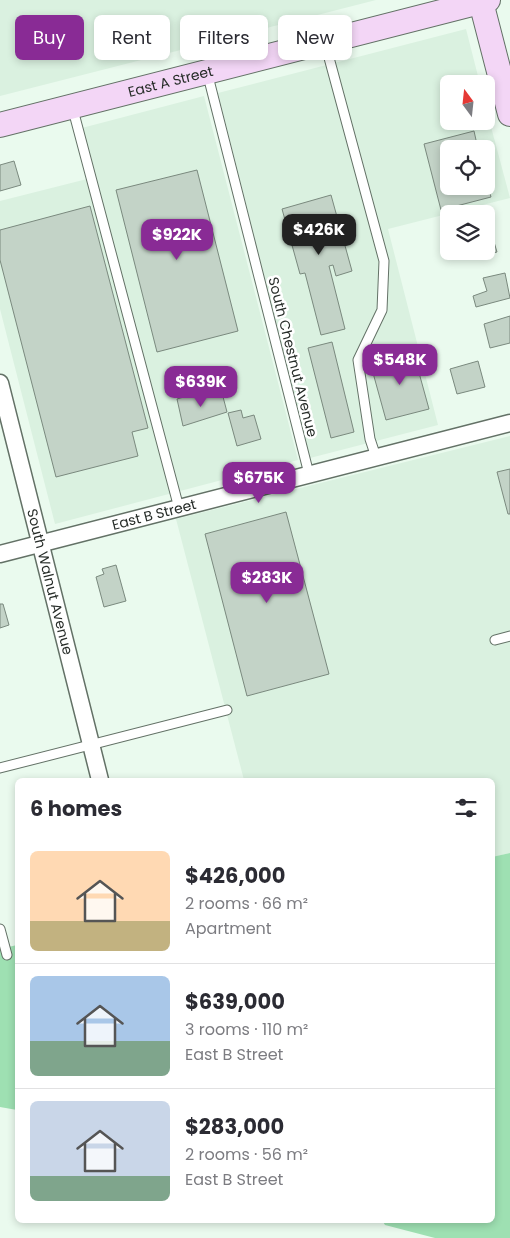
<!DOCTYPE html>
<meta charset="utf-8">
<style>
body{margin:0;font-family:Poppins,sans-serif;background:#f2f2f3;color:#2b2b33;height:100vh;display:flex;flex-direction:column;font-size:19px;white-space:nowrap}
*{box-sizing:border-box;margin:0}
p{font-size:16px;color:#7c7c81}
.icon{flex:none;width:28px;height:28px;fill:none;stroke:currentColor;stroke-width:2;stroke-linecap:round;stroke-linejoin:round}
.map{position:relative;flex:1;overflow:hidden}
.side{position:absolute;left:15px;top:778px;width:480px;height:445px;display:flex;flex-direction:column;background:#fff;border-radius:8px;box-shadow:0 2px 8px #0003}
.side>*{flex:none}
.banner{position:absolute;left:15px;top:15px;width:480px;height:45px;display:flex;gap:10px}
.needle{width:32px;rotate:345deg}
.buttons{position:absolute;left:440px;top:75px;display:grid;gap:10px}
.buttons a{display:grid;place-items:center;width:55px;height:55px;border-radius:8px;background:#fff;box-shadow:0 2px 8px #0003;font-size:25px}
.price{position:absolute;translate:-50% -42px;padding:0 11px;border-radius:10px;background:#892b95;color:#fff;font-size:16px;line-height:32px;filter:drop-shadow(0 1px 2px #0008)}
.price::after{content:'';position:absolute;left:50%;top:30px;width:15px;height:11px;margin-left:-8px;background:inherit;clip-path:polygon(0 0,100% 0,50% 100%)}
.price.current{background:#222;color:#fff}
ul{padding:0;list-style:none}
li{display:flex;align-items:center;gap:15px;height:125px;padding:0 15px}
li+li{border-top:1px solid #e1e1e2}
li span{display:grid;place-items:center;flex:none;width:140px;height:100px;border-radius:8px;color:#555}
li>.icon{margin-inline-start:auto}
span .icon{width:60px;height:60px;fill:#fffc;stroke-width:1}
li b{font-size:21px}
h2{display:flex;justify-content:space-between;align-items:center;height:60px;padding:0 15px;font-size:21px}
.tag{padding:0 18px;border-radius:8px;background:#fff;box-shadow:0 2px 8px #0003;font-size:18px;line-height:45px}
.tag.current{background:#892b95;color:#fff}
.map>svg:first-child{display:block}
.built{fill:#daf1e0;fill-rule:evenodd}
.green{fill:#9ee0b2}
.building{fill:#c3d3c7;stroke:#7a897e}
.lines{fill:none;stroke-linecap:round;stroke-linejoin:round}
.lane-casing{stroke:#637166;stroke-width:11}
.street-casing{stroke:#637166;stroke-width:19}
.secondary-casing{stroke:#637166;stroke-width:26}
.lane{stroke:#fff;stroke-width:9}
.street{stroke:#fff;stroke-width:16}
.secondary{stroke:#f3d6f6;stroke-width:24}
.labels{text-anchor:middle;dominant-baseline:central;stroke-width:5;stroke-linejoin:round;paint-order:stroke}
.street-label{font-size:14px;fill:#272d29;stroke:#fff}
</style>
<div class="map">
<svg width="510" height="1238" viewBox="0 0 510 1238">
<rect width="100%" height="100%" fill="#eafaee"/>
<g class="built">
<path d="M0,0H376L0,96Z"/>
<path d="M466,29L480,84H449V121H486V108L510,198L388,229L438,425L310,458L218,93ZM449,149H486V186H449Z"/>
<path d="M204,96L298,460L55,524L0,309V201L91,178L78,129Z"/>
<path d="M510,436V853L493,857L492,780H244L176,519Z"/>
</g>
<g class="green">
<path d="M510,853V1238H435L385,1225L382,1220H492V857Z"/>
<path d="M17,945V1110L0,1107V949Z"/>
</g>
<g class="building">
<path d="M474,131L478,149H449V186H486V179L491,197L441,210L424,144Z"/>
<path d="M14,161L21,185L0,191V165Z"/>
<path d="M197,170L238,331L157,352L116,190Z"/>
<path d="M331,195L352,271L336,276L333,265L329,266L345,329L321,335L305,273L300,274L282,209Z"/>
<path d="M90,206L148,428L132,432L138,456L56,477L0,260V230Z"/>
<path d="M491,232L497,252L470,259L468,251H486V233Z"/>
<path d="M505,273L510,298L476,307L473,296L487,291L483,278Z"/>
<path d="M510,316V343L490,348L484,324Z"/>
<path d="M332,342L354,432L331,438L308,348Z"/>
<path d="M413,351L429,409L386,420L370,362Z"/>
<path d="M478,361L485,387L457,394L450,369Z"/>
<path d="M201,392L202,398L222,393L227,412L183,426L177,399Z"/>
<path d="M241,410L243,418L254,415L261,439L237,446L228,413Z"/>
<path d="M510,469V514H508L497,472Z"/>
<path d="M286,512L329,674L247,696L205,534Z"/>
<path d="M116,565L126,601L104,607L96,577L104,574L102,569Z"/>
<path d="M0,604H3L9,625L0,628Z"/>
</g>
<g class="lines">
<g class="lane-casing">
<g id="lane">
<path d="M325,43L384,261L382,310L358,360L370,439L376,457"/>
<path d="M207,72L309,474"/>
<path d="M72,106L179,508"/>
<path d="M495,640L510,636"/>
<path d="M0,768L227,710"/>
<path d="M0,929L7,955"/>
</g>
</g>
<g class="street-casing">
<g id="street">
<path id="s1" d="M0,383L100,780"/>
<path id="s2" d="M0,554L510,423"/>
</g>
</g>
<g class="secondary-casing">
<g id="secondary">
<path d="M481,2L510,114"/>
<path id="s3" d="M0,125L488,0"/>
</g>
</g>
<use href="#lane" class="lane"/>
<use href="#street" class="street"/>
<use href="#secondary" class="secondary"/>
</g>
<g class="labels">
<g class="street-label">
<text stroke="none"><textPath href="#s3" startOffset="176">East A Street</textPath></text>
<text transform="translate(293 357) rotate(76)">South Chestnut Avenue</text>
<text stroke="none"><textPath href="#s2" startOffset="159">East B Street</textPath></text>
<text stroke="none"><textPath href="#s1" startOffset="205">South Walnut Avenue</textPath></text>
</g>
</g>
</svg>
<div class="buttons">
<a><svg class="needle" viewBox="-14 -14 28 28"><path d="M0-13l5 13h-10z" fill="#e53935"/><path d="M0 13l5-13h-10z" fill="#7c7c81"/></svg></a>
<a><svg class="icon" aria-label="locate" viewBox="0 0 24 24"><circle cx="12" cy="12" r="6"/><path d="M12 2v4M12 18v4M2 12h4M18 12h4"/></svg></a>
<a><svg class="icon" aria-label="layers" viewBox="0 0 24 24"><path d="M12 4l9 5-9 5-9-5zM3 14l9 5 9-5"/></svg></a>
</div>
<b class="price current" style="left:319px;top:256px">$426K</b>
<b class="price" style="left:177px;top:261px">$922K</b>
<b class="price" style="left:400px;top:386px">$548K</b>
<b class="price" style="left:201px;top:408px">$639K</b>
<b class="price" style="left:259px;top:504px">$675K</b>
<b class="price" style="left:267px;top:604px">$283K</b>
<div class="banner">
<a class="tag current">Buy</a>
<a class="tag">Rent</a>
<a class="tag">Filters</a>
<a class="tag">New</a>
</div>
<section class="side">
<h2>6 homes<svg class="icon" aria-label="filters" viewBox="0 0 24 24"><path d="M4 7h16M4 17h16"/><circle cx="9" cy="7" r="2"/><circle cx="15" cy="17" r="2"/></svg></h2>
<ul>
<li><span style="background:linear-gradient(#ffd9b3 70%,#c2b280 0)"><svg class="icon" aria-label="home" viewBox="0 0 24 24"><path d="M3 11l9-7 9 7M6 9v11h12V9"/></svg></span><div><b>$426,000</b><p>2 rooms · 66 m²</p><p>Apartment</p></div></li>
<li><span style="background:linear-gradient(#a9c7e8 65%,#7fa58c 0)"><svg class="icon" aria-label="home" viewBox="0 0 24 24"><path d="M3 11l9-7 9 7M6 9v11h12V9"/></svg></span><div><b>$639,000</b><p>3 rooms · 110 m²</p><p>East B Street</p></div></li>
<li><span style="background:linear-gradient(#c9d6e8 75%,#7fa58c 0)"><svg class="icon" aria-label="home" viewBox="0 0 24 24"><path d="M3 11l9-7 9 7M6 9v11h12V9"/></svg></span><div><b>$283,000</b><p>2 rooms · 56 m²</p><p>East B Street</p></div></li>
</ul>
</section>
</div>
